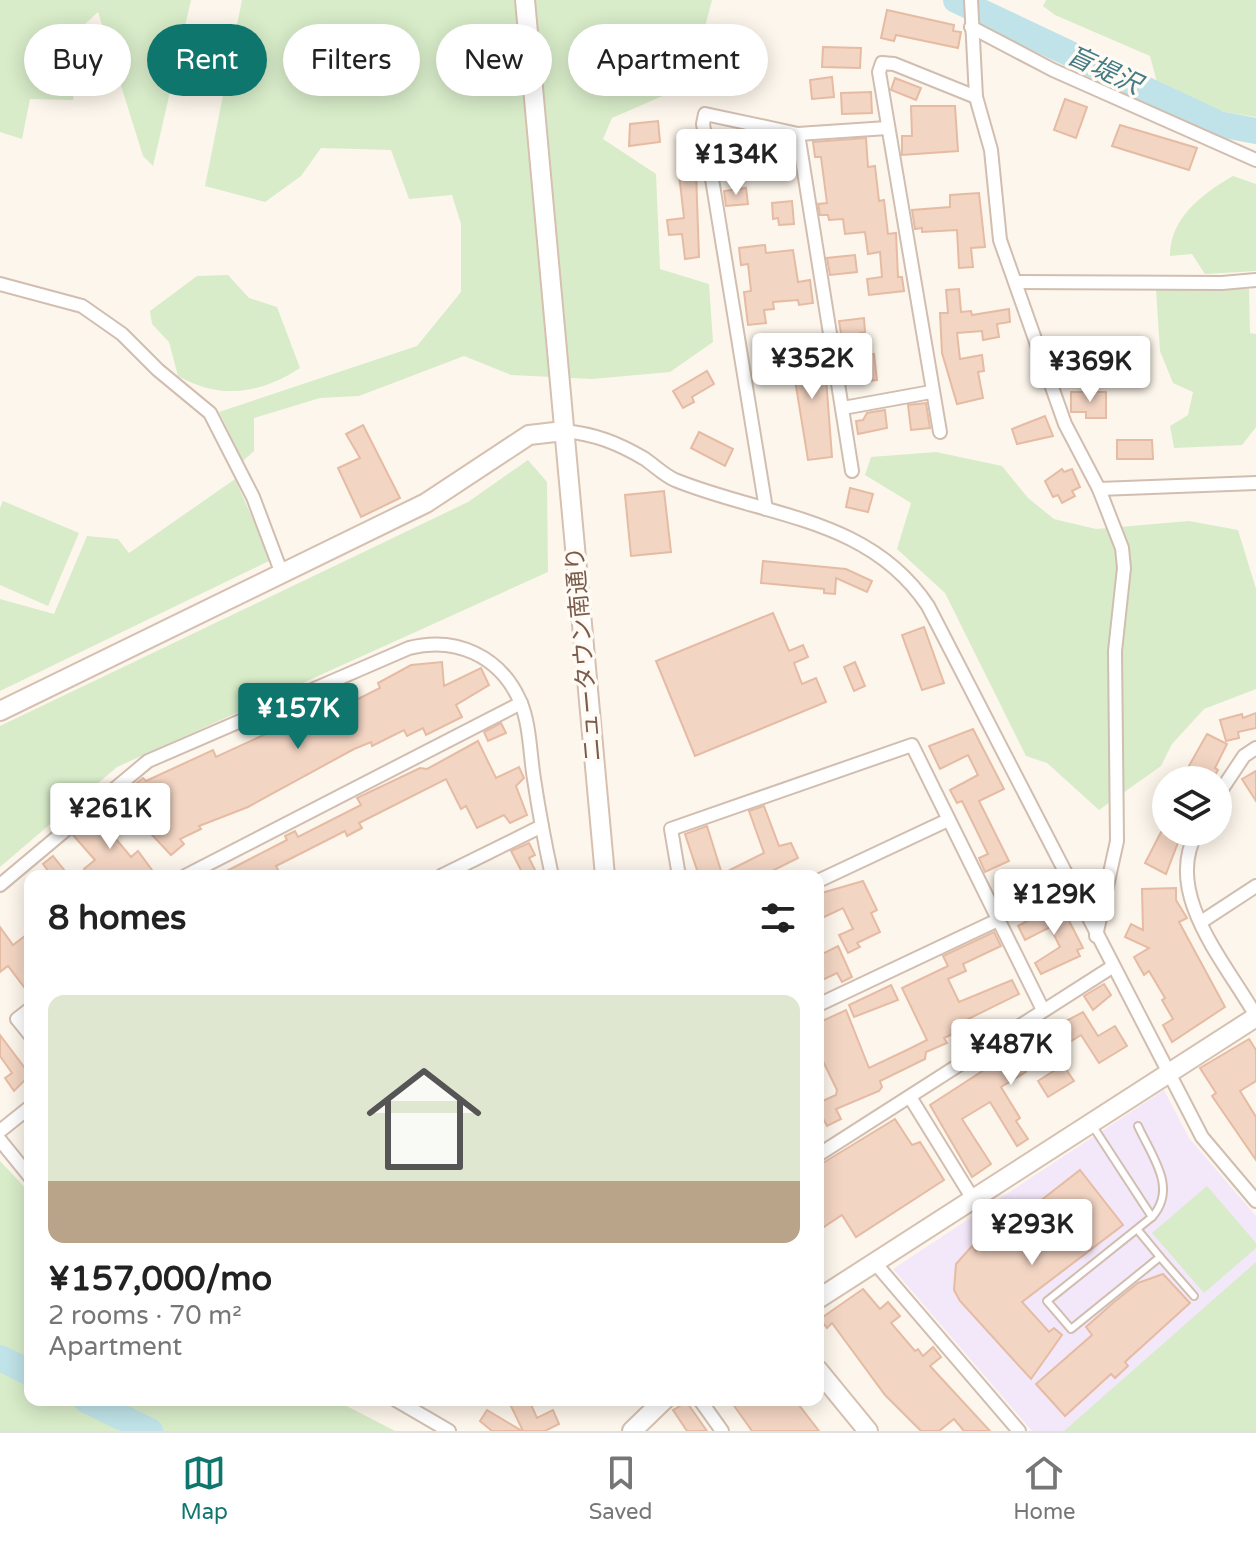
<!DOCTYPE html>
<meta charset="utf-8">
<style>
body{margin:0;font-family:"Varela Round","Noto Sans JP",sans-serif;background:#f6f6f6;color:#222;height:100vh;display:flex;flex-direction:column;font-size:30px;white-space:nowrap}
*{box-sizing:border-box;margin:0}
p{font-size:26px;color:#767676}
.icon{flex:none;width:44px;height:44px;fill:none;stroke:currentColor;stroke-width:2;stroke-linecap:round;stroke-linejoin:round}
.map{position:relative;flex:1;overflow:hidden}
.drawer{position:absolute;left:24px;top:870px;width:800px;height:536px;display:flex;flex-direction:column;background:#fff;border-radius:16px;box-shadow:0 4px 20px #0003}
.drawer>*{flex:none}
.top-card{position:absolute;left:24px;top:24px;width:800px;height:72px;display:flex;gap:16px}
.controls{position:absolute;left:1152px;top:766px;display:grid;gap:16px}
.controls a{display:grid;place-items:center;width:80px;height:80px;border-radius:50%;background:#fff;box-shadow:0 4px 20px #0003;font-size:40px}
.price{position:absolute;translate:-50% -68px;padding:0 18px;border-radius:8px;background:#fff;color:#222;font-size:26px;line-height:52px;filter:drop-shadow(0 2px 4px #0008)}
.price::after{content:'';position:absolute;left:50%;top:48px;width:24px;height:18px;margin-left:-12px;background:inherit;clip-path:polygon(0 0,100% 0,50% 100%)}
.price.on{background:#0f766e;color:#fff}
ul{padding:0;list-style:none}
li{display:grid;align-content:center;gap:16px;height:424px;padding:0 24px}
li+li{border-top:2px solid #e0e0e0}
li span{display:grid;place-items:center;height:248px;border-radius:16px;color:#555}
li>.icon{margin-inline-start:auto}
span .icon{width:144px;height:144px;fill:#fffc;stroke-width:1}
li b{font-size:34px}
h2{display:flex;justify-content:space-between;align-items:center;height:96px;padding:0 24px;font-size:34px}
.tag{padding:0 28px;border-radius:36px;background:#fff;box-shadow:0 4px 20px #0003;font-size:28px;line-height:72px}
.tag.on{background:#0f766e;color:#fff}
.tab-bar{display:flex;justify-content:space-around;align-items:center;height:112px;border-top:2px solid #e0e0e0;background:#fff;font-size:22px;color:#767676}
.tab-bar a{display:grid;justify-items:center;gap:4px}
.tab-bar .on{color:#0f766e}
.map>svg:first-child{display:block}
.education{fill:#f3e8fa}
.green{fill:#d8ecc9}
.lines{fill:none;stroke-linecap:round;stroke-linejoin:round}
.river{stroke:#bfe3e8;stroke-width:26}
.building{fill:#f3d5c3;stroke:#e6bba3;stroke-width:2}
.lane-casing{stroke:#d1beb0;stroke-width:10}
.street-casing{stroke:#d1beb0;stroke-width:16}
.secondary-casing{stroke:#d6c0b0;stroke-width:22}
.lane{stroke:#fff;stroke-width:6}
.street{stroke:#fff;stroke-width:12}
.secondary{stroke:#fff;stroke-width:18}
.labels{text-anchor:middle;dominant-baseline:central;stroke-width:7;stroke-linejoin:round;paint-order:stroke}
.street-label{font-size:24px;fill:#7a5c4d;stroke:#fffaf3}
.water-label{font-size:26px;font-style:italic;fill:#437c86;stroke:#fffaf3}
</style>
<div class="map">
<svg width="1256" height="1431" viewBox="0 0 1256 1431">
<rect width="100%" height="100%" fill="#fdf6ec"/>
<path class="education" d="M1164,1090L1189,1138L1256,1216V1431H1032L893,1269Z"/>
<g class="green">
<path d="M0,0H191L153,166L143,156L98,12L83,26L73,100L30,99L22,139L0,132Z"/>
<path d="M242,0H712L690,84L612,118L603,139L656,174L660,269L709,284L713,342L670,372L592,379L511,375L464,356L359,396L320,398L254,418V451L243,461L219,412L417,346L461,292V224L452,195L409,199L391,150L321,148L301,176L265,202L205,186Z"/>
<path d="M1046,0H1256V117L1213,110L1158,86L1150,56L1055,15L1043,6Z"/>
<path d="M1233,176L1256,184V271L1205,274L1192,254L1170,256C1170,218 1202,194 1233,176Z"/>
<path d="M228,275L249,298L277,307L300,368C260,394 220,400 178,376L169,342L152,324L150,311L197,276Z"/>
<path d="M1156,289H1249L1250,333L1256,334V427L1242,445L1174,448L1170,426L1188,415L1193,392L1173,383L1160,351Z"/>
<path d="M936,452L1002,466L1028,498L1054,519L1096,529L1189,521L1238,530L1256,589V689L1204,709L1172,744L1161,766L1099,810L1047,763L1026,756L945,593L897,549L911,503L865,475L871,457Z"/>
<path d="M528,460L547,482L548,572L117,767L0,867V726L468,502Z"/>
<path d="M235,479L271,560L0,691V599L54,614L87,536L118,539L129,553Z"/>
<path d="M3,501L79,533L48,606L0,585V508Z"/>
<path d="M0,1161L30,1193V1400H335L395,1431H0Z"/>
<path d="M1207,1186L1256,1243V1248L1204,1293L1152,1233Z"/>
<path d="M1256,1262V1431H1064Z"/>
</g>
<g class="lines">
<g class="river">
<path d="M956,0L1219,124L1256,131"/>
<path d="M0,1358L30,1373"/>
<path d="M86,1400L150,1431"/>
</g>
</g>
<g class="building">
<path d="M887,10L954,25L953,31L961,32L958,48L896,35L894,41L881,38Z"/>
<path d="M823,47L861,48L860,68L822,67Z"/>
<path d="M832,77L834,97L812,99L810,80Z"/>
<path d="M895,78L921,88L916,100L891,90Z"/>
<path d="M871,92L872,113L842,114L841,93Z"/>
<path d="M1065,99L1087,107L1076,138L1054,130Z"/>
<path d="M911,106H955L958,151L902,155V136H912Z"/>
<path d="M658,121L660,142L629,146L630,124Z"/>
<path d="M1120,125L1197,148L1189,170L1112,146Z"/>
<path d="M774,138L785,140V160L757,163L755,148L762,147L761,140Z"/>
<path d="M866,138L868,167L875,166L879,201L884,200L888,234L896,233L898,277H902L904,291L869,295L867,279L882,277L880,252L868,254L865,232L845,234L843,219L829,220L828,215H820L818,204L827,203L821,157H815L813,142Z"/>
<path d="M696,172L699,257L685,259L682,234L669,235L667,220L684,218L679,174Z"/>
<path d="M746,188L748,204L726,206L724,191Z"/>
<path d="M979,193L985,247L971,248L973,267L959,268L957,230L922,232V228L915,229L912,210L950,207V195Z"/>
<path d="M792,201L794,224L779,225L778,218L773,219L772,203Z"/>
<path d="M765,245L766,253L793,250L798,282L810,280L813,303L799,305L798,300L773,302L774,309L764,310L766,323L748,325L744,292L751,291L748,264L741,265L739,248Z"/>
<path d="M855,255L857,272L830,275L827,258Z"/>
<path d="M959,289L961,312L971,311L972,315L1009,309L1010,322L997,324L999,337L983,340L982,331L957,333L960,359L982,355L984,371L978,372L983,398L957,404L942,353L940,313H948L946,290Z"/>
<path d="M864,318L865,332L860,333L863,356L874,354L877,380L857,382V376L848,377L839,321Z"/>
<path d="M812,341L817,379L826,378L832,457L808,460L789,343Z"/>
<path d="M707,371L714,384L692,397L694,402L683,408L673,391Z"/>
<path d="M1071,392H1106V418H1086V412H1071Z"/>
<path d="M926,403L930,428L911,430L908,405Z"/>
<path d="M885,410L887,428L858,434L856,421L863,420L867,413Z"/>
<path d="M1045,416L1053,436L1017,444L1012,429Z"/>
<path d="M363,425L400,498L361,517L338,468L360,458L346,434Z"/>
<path d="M699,432L733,449L725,466L691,448Z"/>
<path d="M1117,440H1152L1153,459H1117Z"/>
<path d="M1062,469L1064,472L1072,469L1080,487L1072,491L1075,496L1062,503L1058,495L1053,497L1045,481Z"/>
<path d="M850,488L873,494L868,512L846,507Z"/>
<path d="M664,491L671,552L631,556L625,495Z"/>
<path d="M763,561L846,569L872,581L867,592L836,578L835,594L824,593V589L761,583Z"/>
<path d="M773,613L789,651L803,645L808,657L794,663L802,684L816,678L826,702L695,756L656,661Z"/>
<path d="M924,627L944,683L922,690L902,635Z"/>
<path d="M442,662L444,686L481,668L489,685L456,705L462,717L426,735L423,728L407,736L404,730L372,746L371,742L354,749L248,807L199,826L201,829L180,839L184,844L171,855L140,822L151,813L131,788L143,778L146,781L213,750L216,757L322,708L324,712L346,705L380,688L378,683L411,665Z"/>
<path d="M855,662L865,686L854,691L844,667Z"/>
<path d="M1256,713V728L1238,732L1239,738L1226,741L1220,720L1242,714L1243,718Z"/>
<path d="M501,723L506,733L488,741L484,732Z"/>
<path d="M973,729L1004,789L979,801L1009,861L985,872L979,858L988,854L962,801L957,803L950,790L978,775L968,755L940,769L929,746Z"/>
<path d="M1207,734L1227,744L1215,768L1218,770L1212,780H1181Z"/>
<path d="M478,741L496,778L519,767L524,778L516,786L527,815L510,823L504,815L477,828L466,806L461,809L446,779L359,823L362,828L347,836L345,831L276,866L281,876H217L287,840L285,836L295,831L298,837L361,805L357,798L420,768L427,769Z"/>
<path d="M1256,771V801L1242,779Z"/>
<path d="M764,806L779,846L791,843L798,858L762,876H699L685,834L707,826L722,874L764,853L749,811Z"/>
<path d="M111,810L122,822L110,832L131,857L138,851L152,870L144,876H90L84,869L95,860L73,835L84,826L88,830Z"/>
<path d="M1161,832H1182L1166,874L1145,863Z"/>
<path d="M529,843L535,855L529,858L538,876H524L511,851Z"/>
<path d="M53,856L69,876H52L43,864Z"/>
<path d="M863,881L877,910L871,913L880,932L857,943L860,947L848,953L839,935L853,929L843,908L822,918L818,894Z"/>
<path d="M1017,881L1024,895L1010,902L1002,889Z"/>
<path d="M1176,888V900L1187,918L1179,922L1225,1007L1172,1042L1163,1025L1173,1019L1162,1000L1165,998L1149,971L1144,975L1134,957L1149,948L1125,937L1131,924L1143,930L1142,889Z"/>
<path d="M1060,903L1083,948L1077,950L1080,956L1041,974L1035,963L1060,947L1050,927L1025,940L1018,926Z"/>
<path d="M0,927L13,945L30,932V995L8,966L0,972Z"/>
<path d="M994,932L1001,946L963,964L966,971L948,979L959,1002L1012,980L1019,994L956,1025L959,1031L944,1038L947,1043L926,1052L925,1059L880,1081L882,1087L879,1091L836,1109L841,1119L827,1126L824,1120L818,1123V1103L836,1095L837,1090L818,1051V1023L846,1010L869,1068L907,1050L927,1040L902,988L948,966L943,956Z"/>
<path d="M838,946L852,977L842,982L837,973L818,982V956Z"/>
<path d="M1104,984L1111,995L1093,1010L1084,996Z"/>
<path d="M891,985L898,1000L854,1017L849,1005Z"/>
<path d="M1083,1012L1098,1036L1115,1026L1127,1046L1099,1063L1081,1035L1060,1048L1056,1043L1021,1064L1026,1072L1001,1087L1020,1118L1016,1121L1028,1139L1017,1146L990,1102L962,1119L991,1164L972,1177L930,1105L1032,1039Z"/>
<path d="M0,1035L30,1075L14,1091L5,1078L12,1073L0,1056Z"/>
<path d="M1249,1039L1256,1050V1081L1240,1091L1256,1117V1160L1212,1096L1216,1093L1200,1068Z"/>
<path d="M1063,1065L1074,1081L1048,1097L1038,1081Z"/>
<path d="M895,1119L912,1145L920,1142L944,1180L856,1237L842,1215L818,1231V1166Z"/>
<path d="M1080,1170L1123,1225L1022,1302L1049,1332L1054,1328L1062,1335L1031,1379L960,1301L954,1290L956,1264L972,1246L976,1251Z"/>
<path d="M1163,1274L1190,1303L1125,1362L1128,1366L1115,1378L1111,1374L1065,1416L1036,1384L1092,1335L1086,1327L1113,1303L1138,1283Z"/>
<path d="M863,1289L880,1309L888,1302L900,1316L891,1323L915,1351L918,1349L923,1356L933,1347L941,1357L930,1366L990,1431H964L954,1419L939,1431H921L885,1395L832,1323L827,1328L820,1319Z"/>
<path d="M508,1400H529L537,1418L553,1410L559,1424L545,1431H523Z"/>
<path d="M730,1400H795L819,1431H752Z"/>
<path d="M685,1403L688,1404L707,1431H687L673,1410Z"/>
<path d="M487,1410L522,1431H492L480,1421Z"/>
</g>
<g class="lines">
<g class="lane-casing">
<g id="lane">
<path d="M1092,1125L1152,1217L1047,1301L1071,1329L1160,1257L1137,1229"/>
<path d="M1138,1126C1152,1157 1178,1188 1152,1217"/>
<path d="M1160,1257L1194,1296"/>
</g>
</g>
<g class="street-casing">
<g id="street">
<path d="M971,0L976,97L991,150L1000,240L1065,424L1099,489L1122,548L1124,568L1115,651L1117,841L1096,936"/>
<path d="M971,27L1053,70L1256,160"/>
<path d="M798,134L852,471"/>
<path d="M1016,282L1222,283L1256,280"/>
<path d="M0,284L82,306L122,334L158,370L210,413L253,497L282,574"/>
<path d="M843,408L931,392"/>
<path d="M564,431C595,434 618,443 645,459C655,466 664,475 675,480C766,517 869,517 928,606L1202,1137L1256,1201"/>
<path d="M940,432L879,72L882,63L894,64L976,97"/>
<path d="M1099,489L1256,483"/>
<path d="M766,509L703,124L705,114L798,134L887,128"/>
<path d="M1218,795L1244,756L1256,748"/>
<path d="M1197,832C1162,893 1226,963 1256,1016"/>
<path d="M185,876L521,703"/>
<path d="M441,876L542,826"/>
<path d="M679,876L671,829L912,745L1043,1010"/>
<path d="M818,881L948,820"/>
<path d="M0,885L148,761L409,648C456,636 500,656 520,701C530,723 530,755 534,779C539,812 545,844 552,876"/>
<path d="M1201,922L1256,886"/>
<path d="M818,1005L1000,919"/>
<path d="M30,1009L17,1019L30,1035"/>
<path d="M910,1097L973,1199"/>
<path d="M0,1131L30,1107"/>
<path d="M0,1140L30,1177"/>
<path d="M818,1155L1112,967"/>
<path d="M875,1263L1019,1431"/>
<path d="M396,1400L449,1431"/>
<path d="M700,1400L722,1431"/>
</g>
</g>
<g class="secondary-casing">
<g id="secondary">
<path d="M525,0L605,876"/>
<path d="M0,711L426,503L529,435L564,431"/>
<path d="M818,1299L1256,1017"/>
<path d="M818,1370L868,1431"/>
<path d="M632,1431L664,1400"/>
</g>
</g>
<use href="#lane" class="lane"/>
<use href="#street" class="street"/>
<use href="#secondary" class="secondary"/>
</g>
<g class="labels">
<g class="street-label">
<text transform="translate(584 654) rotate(-95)">ニュータウン南通り</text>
</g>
<g class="water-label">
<text transform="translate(1104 70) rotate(25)">盲堤沢</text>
</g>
</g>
</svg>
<div class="controls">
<a><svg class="icon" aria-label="layers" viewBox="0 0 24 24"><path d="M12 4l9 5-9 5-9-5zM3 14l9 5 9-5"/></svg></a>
</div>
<b class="price" style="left:736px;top:197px">¥134K</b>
<b class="price" style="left:812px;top:401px">¥352K</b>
<b class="price" style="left:1090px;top:404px">¥369K</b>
<b class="price on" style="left:298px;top:751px">¥157K</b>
<b class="price" style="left:110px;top:851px">¥261K</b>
<b class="price" style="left:1054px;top:937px">¥129K</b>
<b class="price" style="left:1011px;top:1087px">¥487K</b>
<b class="price" style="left:1032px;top:1267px">¥293K</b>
<div class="top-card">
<a class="tag">Buy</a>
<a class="tag on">Rent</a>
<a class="tag">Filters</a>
<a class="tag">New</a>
<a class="tag">Apartment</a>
</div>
<section class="drawer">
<h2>8 homes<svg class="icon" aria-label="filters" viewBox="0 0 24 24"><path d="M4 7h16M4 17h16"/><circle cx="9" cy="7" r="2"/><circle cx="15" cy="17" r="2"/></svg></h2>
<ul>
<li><span style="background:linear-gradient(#dfe7d0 75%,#b9a48a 0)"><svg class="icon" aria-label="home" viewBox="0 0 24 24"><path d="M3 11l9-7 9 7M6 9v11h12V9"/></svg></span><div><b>¥157,000/mo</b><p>2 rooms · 70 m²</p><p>Apartment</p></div></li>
</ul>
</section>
</div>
<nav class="tab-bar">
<a class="on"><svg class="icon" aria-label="map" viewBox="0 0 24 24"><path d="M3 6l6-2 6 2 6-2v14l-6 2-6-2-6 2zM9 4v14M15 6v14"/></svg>Map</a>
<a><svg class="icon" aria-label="saved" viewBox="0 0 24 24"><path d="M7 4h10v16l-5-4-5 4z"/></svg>Saved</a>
<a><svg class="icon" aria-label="home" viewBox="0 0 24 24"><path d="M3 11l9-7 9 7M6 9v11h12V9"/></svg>Home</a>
</nav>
